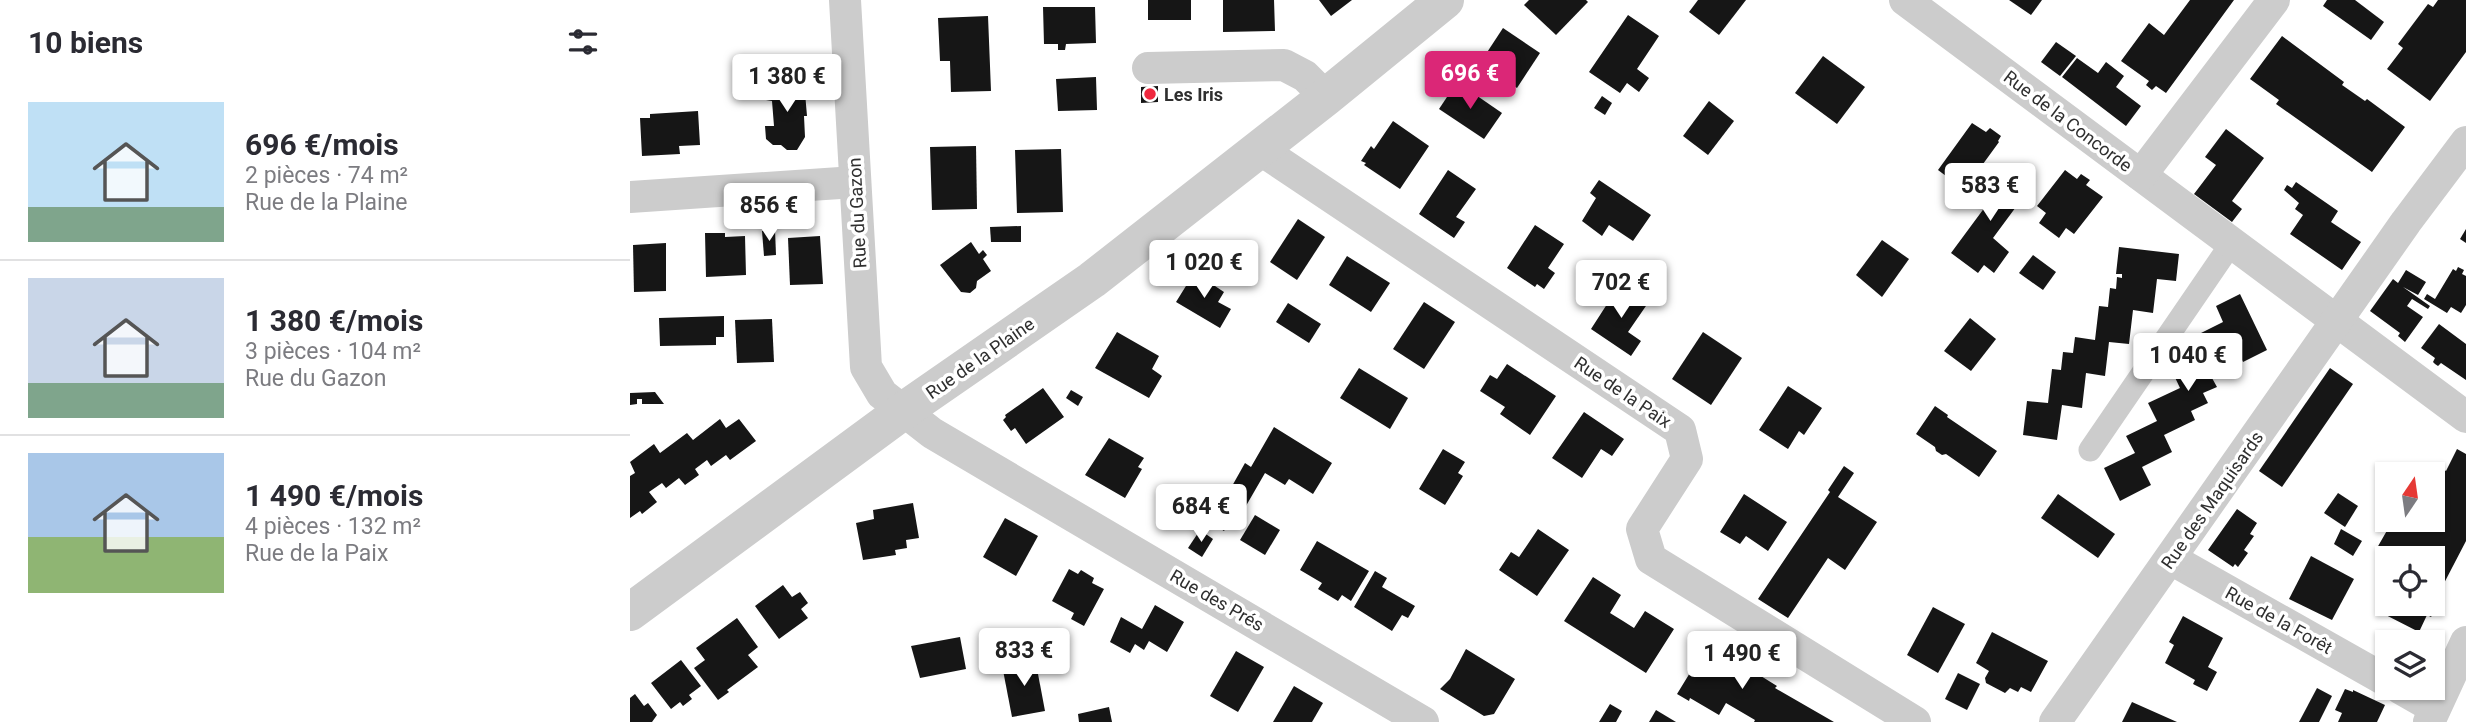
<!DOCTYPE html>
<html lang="fr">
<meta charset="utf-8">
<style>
body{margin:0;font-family:Roboto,sans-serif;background:#f7f7f7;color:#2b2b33;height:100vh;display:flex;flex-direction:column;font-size:26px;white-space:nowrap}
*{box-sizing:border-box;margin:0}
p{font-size:23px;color:#7c7c81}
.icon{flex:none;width:38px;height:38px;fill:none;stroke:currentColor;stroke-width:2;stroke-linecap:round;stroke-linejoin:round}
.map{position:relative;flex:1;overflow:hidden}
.panel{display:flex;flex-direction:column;background:#fff;width:630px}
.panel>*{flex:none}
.needle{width:46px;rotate:13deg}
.buttons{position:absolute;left:1745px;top:462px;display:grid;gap:14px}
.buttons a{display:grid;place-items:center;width:70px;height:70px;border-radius:0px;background:#fff;box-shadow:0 2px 5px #0004;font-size:35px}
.price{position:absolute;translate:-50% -60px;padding:0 16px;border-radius:7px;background:#fff;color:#222;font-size:23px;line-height:46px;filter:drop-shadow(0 2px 4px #0008)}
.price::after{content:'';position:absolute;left:50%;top:42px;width:21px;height:16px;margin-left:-10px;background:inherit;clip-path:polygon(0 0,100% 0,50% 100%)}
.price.on{background:#db2777;color:#fff}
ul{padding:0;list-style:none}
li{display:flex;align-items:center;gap:21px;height:175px;padding:0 28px}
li+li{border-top:2px solid #e1e1e2}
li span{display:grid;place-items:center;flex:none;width:196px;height:140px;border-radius:0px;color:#555}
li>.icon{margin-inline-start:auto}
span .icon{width:84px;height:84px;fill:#fffc;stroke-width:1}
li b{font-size:30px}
h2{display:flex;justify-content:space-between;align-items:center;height:84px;padding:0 28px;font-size:30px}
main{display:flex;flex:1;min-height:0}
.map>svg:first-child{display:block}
.building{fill:#161616}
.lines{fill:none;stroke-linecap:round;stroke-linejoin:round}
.pedestrian{stroke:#ccc;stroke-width:23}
.minor{stroke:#ccc;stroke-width:32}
.tertiary{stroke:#ccc;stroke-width:38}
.poi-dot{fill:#f0283e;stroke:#fff;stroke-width:2.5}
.labels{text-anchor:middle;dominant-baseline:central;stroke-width:7;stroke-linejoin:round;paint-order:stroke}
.poi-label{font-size:18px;font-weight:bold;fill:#2f2f2f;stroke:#fff;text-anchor:start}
.street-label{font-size:18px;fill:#2f2f2f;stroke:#fff}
</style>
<main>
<section class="panel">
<h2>10 biens<svg class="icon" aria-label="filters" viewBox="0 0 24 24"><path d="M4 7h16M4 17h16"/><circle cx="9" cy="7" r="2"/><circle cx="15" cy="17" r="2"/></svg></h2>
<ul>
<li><span style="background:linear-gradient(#bfe0f5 75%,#7fa58c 0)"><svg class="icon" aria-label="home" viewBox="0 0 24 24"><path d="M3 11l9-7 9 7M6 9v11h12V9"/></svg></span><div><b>696 €/mois</b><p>2 pièces · 74 m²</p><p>Rue de la Plaine</p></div></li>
<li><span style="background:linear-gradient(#c9d6e8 75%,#7fa58c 0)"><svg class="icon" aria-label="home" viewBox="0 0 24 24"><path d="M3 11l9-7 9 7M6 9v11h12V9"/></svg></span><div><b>1 380 €/mois</b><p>3 pièces · 104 m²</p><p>Rue du Gazon</p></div></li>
<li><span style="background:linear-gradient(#a9c7e8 60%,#8fb573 0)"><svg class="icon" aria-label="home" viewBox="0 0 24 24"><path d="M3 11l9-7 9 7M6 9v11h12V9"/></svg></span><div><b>1 490 €/mois</b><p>4 pièces · 132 m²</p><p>Rue de la Paix</p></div></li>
</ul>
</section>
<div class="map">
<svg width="1836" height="722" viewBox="0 0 1836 722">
<rect width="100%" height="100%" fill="#fff"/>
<g class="building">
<rect x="518" y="0" width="43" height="20"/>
<path d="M593,0H644L645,31L593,32Z"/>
<path d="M689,0H722L701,16Z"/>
<path d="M899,0H956L958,2L926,35L894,5Z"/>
<path d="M1068,0H1116L1089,35L1059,12Z"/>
<path d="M1379,0H1412L1401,15Z"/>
<path d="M1560,0H1604L1536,93L1526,86L1522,90L1516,85L1519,81L1491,61L1519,23L1534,35Z"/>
<path d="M1697,0H1725L1754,22L1741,40L1693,6Z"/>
<path d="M1808,0H1836V52L1800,101L1757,69L1773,48L1768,44L1798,4L1803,7Z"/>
<path d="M413,7H465L466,43L436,44L435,50H428V44H414Z"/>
<path d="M998,15L1029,36L1007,69L1019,78L1009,92L997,83L990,93L959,72Z"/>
<path d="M358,16L361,91L321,92L320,61H310L308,18Z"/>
<path d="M873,28L910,53L887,88L850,63Z"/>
<path d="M1652,36L1714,82L1712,85L1735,101L1737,99L1775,127L1742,172L1646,104L1649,100L1620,79Z"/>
<path d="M1426,42L1446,56L1430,76L1411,62Z"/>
<path d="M1193,56L1235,87L1207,124L1165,93Z"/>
<path d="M1447,58L1468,73L1476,62L1494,76L1486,87L1511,106L1496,126L1432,77Z"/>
<path d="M466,77L467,110L428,111L426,79Z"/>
<path d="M174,81L177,116H174L175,137L167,150H157L151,145H143L136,139L135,126H144L142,101L136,100L135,85L139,82Z"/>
<path d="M827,82L872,113L854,139L809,109Z"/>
<path d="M528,86V102L511,103V87Z"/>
<path d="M972,96L982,103L975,115L964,108Z"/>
<path d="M1079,101L1104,121L1078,155L1053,136Z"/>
<path d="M68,111L70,145L49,146L50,154L12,156L10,118H20V114Z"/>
<path d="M763,121L799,146L770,189L734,165L736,163L731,161L741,146L744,149Z"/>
<path d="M1342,123L1356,132L1360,128L1371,136L1368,141L1369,142L1337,186L1318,172L1316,176L1308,170Z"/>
<path d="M1596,129L1634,158L1602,201L1612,209L1602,222L1564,194L1586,165L1575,157Z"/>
<path d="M346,146L347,209L302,210L300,147Z"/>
<path d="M431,149L433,212L387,213L385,150Z"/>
<path d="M1366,169L1378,178L1384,170L1390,176L1385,183L1397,192L1363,238L1379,252L1364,273L1354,265L1348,273L1321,253L1355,207L1343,199Z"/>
<path d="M818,170L846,189L826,217L835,222L824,238L789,214Z"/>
<path d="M1435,170L1447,179L1451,174L1460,180L1456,185L1473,197L1444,234L1436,228L1429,238L1409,223L1416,213L1407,206Z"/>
<path d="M969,180L1021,215L1003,241L979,225L972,236L952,221L966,198L960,193Z"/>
<path d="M1666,182L1708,211L1701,222L1731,242L1712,270L1660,234L1673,215L1665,209L1669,203L1654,190L1657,185L1662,188Z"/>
<path d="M668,219L695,237L667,280L640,262Z"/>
<path d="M905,225L934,244L918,268L925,273L914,289L907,284L905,287L877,268Z"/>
<path d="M391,226V242H361L360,227Z"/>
<path d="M1836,229V243L1830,239Z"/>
<path d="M145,230L146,255L134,256L132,231Z"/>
<path d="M75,233H95V237L115,236L116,275L76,277Z"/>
<path d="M190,236L193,284L160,285L158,238Z"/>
<path d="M605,240L628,254L614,276L591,261Z"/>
<path d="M1252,240L1279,259L1252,297L1226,275Z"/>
<path d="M341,242L349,254L353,250L357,255L353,259L361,271L347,281L346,288L340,293L331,292L310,265Z"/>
<path d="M36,243V291L4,292L3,245Z"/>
<path d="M1489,247L1549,254L1546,281L1527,279L1523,313L1503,310L1499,344L1479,342L1475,376L1456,373L1452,408L1432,405L1427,440L1393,435L1397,401L1418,403L1422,369L1431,370L1433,352L1443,353L1445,337L1465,340L1469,306L1478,307L1480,288L1486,289L1487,277L1492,278V274H1486Z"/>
<path d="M1403,255L1426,272L1413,290L1389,273Z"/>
<path d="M717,256L760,283L741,312L699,285Z"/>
<path d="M1828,267L1834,270L1832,274L1836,276V305L1831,313L1821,307L1817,313L1794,299L1797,294L1805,299L1823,269L1826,271Z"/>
<path d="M1776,270L1796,282L1788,295L1773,287L1800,306L1798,309L1782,299L1777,306L1793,317L1775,342L1768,336L1770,333L1740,311L1763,279L1768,283Z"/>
<path d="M564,273L579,282L581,277L588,282L585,286L594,292L588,302L601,309L590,328L546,302Z"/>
<path d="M990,284L1018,303L998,332L1011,341L1001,356L961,329Z"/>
<path d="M1610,294L1637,350L1613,362L1609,354L1595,361L1599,370L1582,378L1587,387L1573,393L1578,403L1561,411L1565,420L1534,435L1542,452L1512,467L1521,485L1490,501L1474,468L1505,453L1496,436L1527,421L1518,403L1550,388L1541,369L1571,354L1563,337L1593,322L1586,306Z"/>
<path d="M794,302L825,322L794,369L763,349Z"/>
<path d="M658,303L691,324L679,343L646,322Z"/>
<path d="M94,316V337H86V345L30,346L29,318Z"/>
<path d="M1340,318L1366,339L1341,371L1314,351Z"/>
<path d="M142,319L144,362L107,363L105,320Z"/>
<path d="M1809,324L1836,344V380L1811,363L1808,366L1805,364L1803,362L1805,358L1791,348Z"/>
<path d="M487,332L529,356L522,369L532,376L519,398L465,368Z"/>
<path d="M1073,332L1112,358L1081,405L1042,379Z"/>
<path d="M877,364L926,396L900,435L870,414L875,407L850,391L860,375L867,379Z"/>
<path d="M729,368L778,398L760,429L710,398Z"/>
<path d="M1700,368L1723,384L1652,487L1629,471Z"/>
<path d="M1158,386L1192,408L1174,435L1169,431L1158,449L1129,430Z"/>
<path d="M413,388L434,417L396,444L385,428L381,431L373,420L376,417L375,415Z"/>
<path d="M441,390L453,397L448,406L436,398Z"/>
<path d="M25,392L34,404H12V399H7V404L0,405V393Z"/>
<path d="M1305,406L1318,415L1317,417L1367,451L1349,477L1316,454L1312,455L1306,451L1305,447L1286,434Z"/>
<path d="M954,412L994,439L982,456L971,449L952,478L922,458Z"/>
<path d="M90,419L96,428L109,419L126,441L100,460L96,455L81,466L77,460L65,469L69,475L55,485L49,478L36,488L32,483L19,492L27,502L12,514L10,511L0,518V476L5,473L0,462L24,444L30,453L57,433L63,440Z"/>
<path d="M644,427L702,463L683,494L659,479L655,485L635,473L609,518L604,514L594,531L565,513L582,486L597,495L615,463L621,467Z"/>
<path d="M479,438L514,458L508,467L512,469L495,498L455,475Z"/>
<path d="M813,449L835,462L828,473L833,476L815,505L789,489Z"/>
<path d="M1827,449L1836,454V541L1811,589L1802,583V558H1764L1747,548L1763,520H1802V474L1807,465L1816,471Z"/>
<path d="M1214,466L1224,473L1208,497L1247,522L1215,570L1198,558L1158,618L1128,599L1200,492L1198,490Z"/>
<path d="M1708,493L1728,506L1715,527L1694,513Z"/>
<path d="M1114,494L1157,522L1138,551L1116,536L1110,544L1090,532Z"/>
<path d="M1428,494L1485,534L1468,558L1411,518Z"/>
<path d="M283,503L289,538L276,540L277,548L265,550L266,555L233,560L226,523L244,519L243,510Z"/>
<path d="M1607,509L1627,523L1620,534L1624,536L1614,550L1618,553L1608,567L1605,564L1603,567L1578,550Z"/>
<path d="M625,515L650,530L635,555L610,540Z"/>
<path d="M375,518L408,536L386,576L353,557Z"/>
<path d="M908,529L939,550L907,596L869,570L881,552L889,557Z"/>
<path d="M1711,529L1732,541L1723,556L1704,544Z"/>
<path d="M570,530L583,539L572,557L558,548Z"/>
<path d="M687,541L739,571L721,601L712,595L708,601L688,589L692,583L670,570Z"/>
<path d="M1681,556L1724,579L1702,620L1659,599Z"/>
<path d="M439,569L448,574L451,570L464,578L462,583L474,589L454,626L441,619L444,613L422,601Z"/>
<path d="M745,571L757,578L752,587L785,606L778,618L772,615L762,631L724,607Z"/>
<path d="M963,577L991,595L980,613L993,621L1004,628L1015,611L1044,629L1016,673L934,621Z"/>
<path d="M153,585L162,597L170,592L178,603L171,609L178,618L149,639L125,606Z"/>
<path d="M1757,589V604H1802V591L1808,594L1800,610L1804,612L1801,617L1797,615L1789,632L1746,610Z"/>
<path d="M525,605L554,622L537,652L519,641L514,650L505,644L500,653L480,642L491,617L512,629Z"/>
<path d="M1303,607L1335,624L1308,673L1277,655Z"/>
<path d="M1553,616L1593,638L1578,667L1587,672L1577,691L1563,684L1565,680L1535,663L1544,645L1539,642Z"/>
<path d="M107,618L128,647L118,655L128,667L97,690L99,692L88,700L64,668L75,660L66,648Z"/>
<path d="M1362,632L1418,661L1401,692L1391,687L1388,692L1380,688L1375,693L1356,683L1355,678L1359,671L1346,663Z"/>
<path d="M330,637L336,669L290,678L281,646Z"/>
<path d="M1077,645L1088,652L1089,650L1147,686L1145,688L1204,722H1124L1125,720L1096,703L1089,715L1060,698L1059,701L1047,694Z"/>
<path d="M836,649L885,679L864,714L854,716L810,689L820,679Z"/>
<path d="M606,651L634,667L608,712L580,696Z"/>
<path d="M405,658L415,711L382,717L372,665Z"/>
<path d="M51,660L71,686L59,695L62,699L53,706L50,702L41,709L21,683Z"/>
<path d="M1328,673L1350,684L1337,710L1315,699Z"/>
<path d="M664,686L693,703L682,722H643Z"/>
<path d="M1687,688L1702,696L1689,722H1669Z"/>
<path d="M1715,689L1723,692V690L1755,705L1747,722H1708L1712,713L1705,710Z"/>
<path d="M5,694L14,706L18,703L27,715L22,722H0V698Z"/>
<path d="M1502,702L1547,722H1492Z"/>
<path d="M980,704L992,711L986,722H969Z"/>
<path d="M479,707L482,722H449L448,714Z"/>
<path d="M1026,710L1046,722H1019Z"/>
</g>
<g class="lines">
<path class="pedestrian" d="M1460,450L1601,244"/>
<g class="minor">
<path d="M215,0L236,367L252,394L302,433L793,722"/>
<path d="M1275,0L1836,417"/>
<path d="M518,68L654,65L675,76L696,97"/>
<path d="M628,148L1050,430L1057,459L1012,529L1021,559L1285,722"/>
<path d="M1511,175L1644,0"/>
<path d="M0,197L225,182"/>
<path d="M1541,559L1757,681"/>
<path d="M1770,688L1805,708"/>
<path d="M1425,722L1776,222L1836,142"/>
<path d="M1799,722L1836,642"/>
</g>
<path class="tertiary" d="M0,612L273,411L462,280L696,97L815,0"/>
</g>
<circle class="poi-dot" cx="520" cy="94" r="7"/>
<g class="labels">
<g class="poi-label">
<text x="534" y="94">Les Iris</text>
</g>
<g class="street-label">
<text transform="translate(1438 121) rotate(37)">Rue de la Concorde</text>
<text transform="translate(227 213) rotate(-93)">Rue du Gazon</text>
<text transform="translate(350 358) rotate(-35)">Rue de la Plaine</text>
<text transform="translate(993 392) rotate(34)">Rue de la Paix</text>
<text transform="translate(1582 500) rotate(-55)">Rue des Maquisards</text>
<text transform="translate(587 600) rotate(30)">Rue des Prés</text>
<text transform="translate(1649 620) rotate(29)">Rue de la Forêt</text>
</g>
</g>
</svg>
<div class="buttons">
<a><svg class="needle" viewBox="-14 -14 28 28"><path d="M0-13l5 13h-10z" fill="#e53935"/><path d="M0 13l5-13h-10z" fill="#7c7c81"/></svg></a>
<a><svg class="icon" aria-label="locate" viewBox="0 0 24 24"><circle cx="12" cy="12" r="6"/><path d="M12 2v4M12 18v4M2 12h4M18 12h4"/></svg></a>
<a><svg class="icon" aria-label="layers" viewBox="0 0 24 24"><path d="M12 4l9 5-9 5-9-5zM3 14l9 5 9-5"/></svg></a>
</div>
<b class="price on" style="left:840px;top:111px">696 €</b>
<b class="price" style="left:157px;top:114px">1 380 €</b>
<b class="price" style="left:1360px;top:223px">583 €</b>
<b class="price" style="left:139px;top:243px">856 €</b>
<b class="price" style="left:574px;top:300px">1 020 €</b>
<b class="price" style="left:991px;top:320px">702 €</b>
<b class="price" style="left:1558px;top:393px">1 040 €</b>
<b class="price" style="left:571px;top:544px">684 €</b>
<b class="price" style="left:394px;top:688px">833 €</b>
<b class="price" style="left:1112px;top:691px">1 490 €</b>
</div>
</main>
